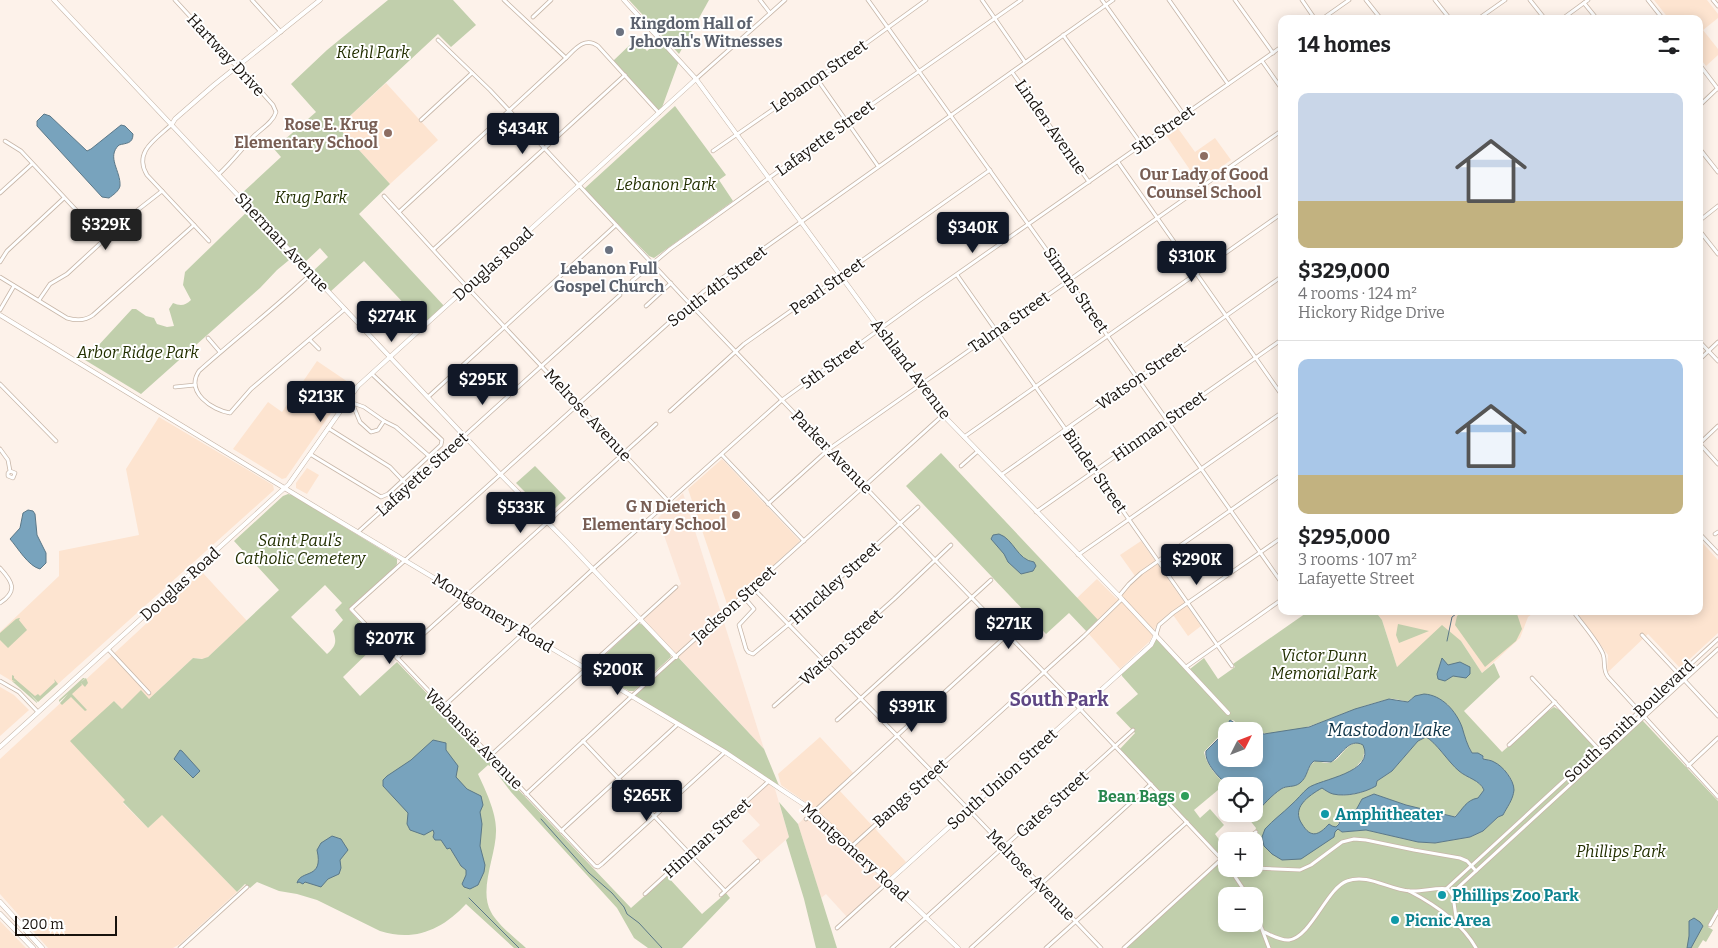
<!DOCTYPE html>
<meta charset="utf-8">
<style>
body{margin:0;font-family:Bitter,serif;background:#f2f2f2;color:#202124;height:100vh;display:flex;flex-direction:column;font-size:19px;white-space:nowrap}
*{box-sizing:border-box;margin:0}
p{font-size:16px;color:#757577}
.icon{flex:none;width:28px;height:28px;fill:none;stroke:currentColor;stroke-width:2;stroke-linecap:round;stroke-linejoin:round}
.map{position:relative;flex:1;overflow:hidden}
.side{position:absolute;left:1278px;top:15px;width:425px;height:600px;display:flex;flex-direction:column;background:#fff;border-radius:10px;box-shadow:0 2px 12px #0003}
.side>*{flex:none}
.needle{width:32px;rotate:48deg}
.controls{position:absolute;left:1218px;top:722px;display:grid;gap:10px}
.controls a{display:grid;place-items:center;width:45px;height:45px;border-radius:10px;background:#fff;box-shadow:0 2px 12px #0003;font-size:25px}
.scale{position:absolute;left:15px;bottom:12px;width:102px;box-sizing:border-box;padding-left:5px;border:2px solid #18120d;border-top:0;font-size:14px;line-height:18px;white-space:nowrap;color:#18120d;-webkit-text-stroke:4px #fff;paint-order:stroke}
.price{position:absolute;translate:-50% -42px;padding:0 11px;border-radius:5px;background:#111827;color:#fff;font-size:16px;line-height:32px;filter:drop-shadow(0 1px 2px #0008)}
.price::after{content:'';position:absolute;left:50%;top:30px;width:15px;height:11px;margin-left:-8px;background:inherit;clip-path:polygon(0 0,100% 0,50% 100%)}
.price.current{background:#222;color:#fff}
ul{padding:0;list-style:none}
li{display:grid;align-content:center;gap:10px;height:265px;padding:0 20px}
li+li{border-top:1px solid #e0e0e0}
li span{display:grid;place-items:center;height:155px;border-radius:10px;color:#555}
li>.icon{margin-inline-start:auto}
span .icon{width:90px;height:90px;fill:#fffc;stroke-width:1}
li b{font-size:21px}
h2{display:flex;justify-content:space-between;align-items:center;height:60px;padding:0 20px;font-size:21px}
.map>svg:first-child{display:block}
.built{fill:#fde4d0}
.industrial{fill:#fce6d8}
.green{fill:#c1cfac;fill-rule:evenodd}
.water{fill:#78a3bd;stroke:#5b7888;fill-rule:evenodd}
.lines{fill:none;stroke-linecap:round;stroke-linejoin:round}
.stream{stroke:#5b7888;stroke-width:1}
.minor-casing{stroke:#c7b6a8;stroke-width:4.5}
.tertiary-casing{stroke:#c7b6a8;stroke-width:5}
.primary-casing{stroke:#c7b6a8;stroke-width:5.5}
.minor{stroke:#fff;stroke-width:3}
.tertiary{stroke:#fff;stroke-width:4}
.primary{stroke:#fff;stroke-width:4.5}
.worship-dot{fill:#6b7280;stroke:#fff;stroke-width:2}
.education-dot{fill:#8d6e63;stroke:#fff;stroke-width:2}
.leisure-dot{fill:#2e9e5b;stroke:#fff;stroke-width:2}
.culture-dot{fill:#0f9aa8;stroke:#fff;stroke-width:2}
.labels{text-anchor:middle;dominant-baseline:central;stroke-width:4;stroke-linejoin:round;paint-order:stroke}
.worship-label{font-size:16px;font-weight:bold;fill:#5b616d;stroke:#fff;text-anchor:start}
.park-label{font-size:16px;font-style:italic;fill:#222f00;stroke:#fff}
.street-label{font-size:16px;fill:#18120d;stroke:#fff}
.education-label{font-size:16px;font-weight:bold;fill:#785e54;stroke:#fff;text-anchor:end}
.leisure-label{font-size:16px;font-weight:bold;fill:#27864d;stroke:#fff;text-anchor:end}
.culture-label{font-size:16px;font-weight:bold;fill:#0d838f;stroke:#fff;text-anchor:start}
.water-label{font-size:18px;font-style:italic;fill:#0e3347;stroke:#fff}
.quarter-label{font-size:19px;font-weight:bold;fill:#5e4683;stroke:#fff}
</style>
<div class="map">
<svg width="1718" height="948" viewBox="0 0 1718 948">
<rect width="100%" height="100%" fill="#fdf2ea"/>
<g class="built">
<path d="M1654,0H1707L1718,14V18L1703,30L1718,49V55L1706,66L1699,57V19H1669Z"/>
<path d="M386,83L438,140L390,184L338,127Z"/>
<path d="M1177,127L1195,152L1215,138L1231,160L1199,183L1166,135Z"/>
<path d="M317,361L351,384L286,478L282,479L233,449L268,402L282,412Z"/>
<path d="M159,417L273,485L274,490L39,701L25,689L0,674V632L59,576V551L139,535L126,469Z"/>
<path d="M722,459L800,541L728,607L688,489Z"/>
<path d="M307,468L319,475L307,494L296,488V483Z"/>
<path d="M1699,539L1718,560V633L1680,668L1648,634L1607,673L1608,655L1576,611H1699Z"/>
<path d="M1141,541L1201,626L1188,636L1171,612L1156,626L1150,641L1120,669L1088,633L1077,598L1097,579L1117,599L1135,576L1120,555Z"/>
<path d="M202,572L247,621L208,657L205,659L193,658L149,699L122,709L114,701L126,800L123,803L148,828L162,814L237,892L180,944L173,948H48L0,894V759Z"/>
<path d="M1375,611H1536L1528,617L1520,638L1482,673L1461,641L1397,667L1382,620Z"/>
<path d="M0,687L14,695L29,710L0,736Z"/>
<path d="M820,737L855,775L839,790L906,862L889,878L811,806L781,785L778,774Z"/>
<path d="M0,921L26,948H0Z"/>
</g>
<g class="industrial">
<path d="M683,493L764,749L643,619L681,584L658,518Z"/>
<path d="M767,783L775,789L789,837L761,862L742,841L760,825L742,806Z"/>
<path d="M810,813L885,882L847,917L826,894L821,898L798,824Z"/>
</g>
<g class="green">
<path d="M388,0H453L476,25L451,47L438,34L338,127L390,184L359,214L445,307L425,326L364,261L330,292L311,273L328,257L320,248L304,263L241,194L281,157L274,149L316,112L291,84L327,50Z"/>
<path d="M629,0H709L679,54Z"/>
<path d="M636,39L647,51L660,39L679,61L660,113L613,61Z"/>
<path d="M675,106L726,175L719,180L733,201L654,258L649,256L584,189Z"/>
<path d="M251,208L294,256L277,270L260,288L141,394L85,360L132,309H136L146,316L154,318L157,324L167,327L174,326L169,309L173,303C180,306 185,306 191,300L183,285L185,272Z"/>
<path d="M941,453L1100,622L1088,633L1069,613L1046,634L906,486Z"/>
<path d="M535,466L566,498L548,515L516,483Z"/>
<path d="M288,494L292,495L397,559V564L395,567L349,610L379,642L343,677L360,696L397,662L631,908L667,876L702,914L726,893L730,898L682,948H648L634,938L617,908L511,792L493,768L488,765L478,774C485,789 496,812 496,829C497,854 478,889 491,912C497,924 515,938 526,948H514L466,904C442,930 414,942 380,931L317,900L297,894L279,891L257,882L250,888L245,884L237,892L162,815L148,828L123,802L125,800L70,741L114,701L122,709L141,690L149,699L193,658L202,659L208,657L279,590L234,541L283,496ZM325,585L342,603L335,610L343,620L333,631C337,642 336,646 327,654L291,617Z"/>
<path d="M1309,611H1375L1382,620L1397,667L1442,625L1461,641L1482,673L1494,663L1500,677L1464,711L1502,752L1547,712L1554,707L1561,711L1603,756L1641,721H1643L1718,801V908L1708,927L1713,930L1706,942L1703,940L1698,948H1126L1223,858L1119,750L1135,733L1116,713L1138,694L1122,676L1121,672L1151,645L1156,635L1190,669L1204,658L1218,679L1235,667L1233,664ZM1412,698L1448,705L1460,723L1466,742L1472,753L1484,757L1483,759C1498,762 1517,776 1513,794C1511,803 1506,808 1503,815L1498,817L1483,831L1470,837L1435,843L1418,842L1366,830L1342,832L1338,829L1337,826L1342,815L1356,810L1362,799L1374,794L1406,805L1453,817C1463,813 1464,800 1478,799L1484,790C1480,780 1467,778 1459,771C1449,762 1436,742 1426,737L1418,741L1392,771L1377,781L1376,786C1362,795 1329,802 1320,784L1343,776L1356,767L1363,759L1365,748L1362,743C1343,741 1342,763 1327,763C1323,763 1319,761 1315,761C1308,766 1308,775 1302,781C1295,787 1291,785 1283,788C1278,790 1260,807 1256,812L1245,814L1256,828L1253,837L1246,841H1254V869H1226V849L1215,834L1224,825L1210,809L1200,818L1194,810L1218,790L1220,792L1223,789L1226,793V786H1228C1217,777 1207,766 1204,752L1220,735L1229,721L1233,720C1264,747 1309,727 1342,714C1357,708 1373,703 1389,699C1395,698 1402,701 1408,702ZM1226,896H1254V924H1226Z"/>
<path d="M1463,611H1516L1522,629L1516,641L1485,667L1455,625L1457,616Z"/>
<path d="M19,618H20L19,620L27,630L8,648L0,640V633L16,619Z"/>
<path d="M639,623L643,625L670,654L671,657L634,691H629L593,671V666Z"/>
<path d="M1398,624L1429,631L1399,643L1396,635Z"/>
<path d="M677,656L764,749L780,788L632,696Z"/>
<path d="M12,675L14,676V678L35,696L38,694L40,696L55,682L54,679L58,684L38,702L28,692L37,702V703L13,682L12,681L16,682L12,680Z"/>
<path d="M83,678H85L81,682L86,678L88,683L85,687L81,683L82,685L72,694L87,710L85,711L71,697L62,705L60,703L68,694L59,702V700Z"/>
<path d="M779,802L798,824L837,948H816L804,899L786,840L789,837Z"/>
</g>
<g class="water">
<path d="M44,114L50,116L87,151L91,149L121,125L125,126L133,134C133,144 126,143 119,145C106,157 121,171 120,186C119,191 113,195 109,198L102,197L37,126V121Z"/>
<path d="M28,510L33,511L35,514L37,535L46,553V563L40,569C28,566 18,548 10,539L20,528L23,513Z"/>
<path d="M999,534C1014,539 1017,560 1034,562L1036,566L1033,571L1021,574L1008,562L1004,554L991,539L993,535Z"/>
<path d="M1442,658L1448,665L1460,662L1470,667V674L1466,678L1453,676L1445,681L1438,679L1437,674Z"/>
<path d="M1424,694C1442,695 1456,711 1462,727C1465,737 1467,745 1472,753H1478L1483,756V759C1487,760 1491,760 1494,762C1503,766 1514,780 1514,790C1513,800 1507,807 1503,815L1498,817L1483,831L1470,837L1435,843L1418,842L1366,830L1342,832L1338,829L1335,832L1334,837L1301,859L1282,860L1272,854L1264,846L1262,837L1265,829C1273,820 1283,813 1291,805C1297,800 1302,793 1308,788C1320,779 1376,773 1363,745C1349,737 1341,756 1331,762L1314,761C1307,766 1308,777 1300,783C1294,788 1287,785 1281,789C1272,795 1263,805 1256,813L1254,812V786H1229C1220,779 1204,763 1206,751L1220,737L1230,720L1244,729L1253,731H1226V759H1254V731L1264,734L1309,727L1355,709L1389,699L1408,702L1415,696ZM1426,737C1436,742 1449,763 1459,771C1467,778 1480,780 1484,790L1478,798C1466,800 1463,809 1455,817L1406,805L1374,794L1362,799L1356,810L1340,817L1339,824L1336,827L1332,826L1329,824C1319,835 1311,839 1302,824C1291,808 1308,796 1322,788C1325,790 1329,793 1333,794C1346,797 1364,793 1376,786L1377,781L1392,771L1418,741Z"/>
<path d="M433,740L446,743V750L458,766L456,777L467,789L481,796L483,805L480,812L482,824L480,846L485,865L484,872L478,885L470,889L464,887L462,884L466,875V870L461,866L450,848L447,849L441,840H435L433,837L434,833L433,830L424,835L410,830L407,824L408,813L383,786V780L387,776L411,760Z"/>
<path d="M180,750L182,751L200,771L193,778L174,759Z"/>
<path d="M332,836L341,839L348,850L340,860L341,868L339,874L328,879L321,887L305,882L303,884L299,882L297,883C301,869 324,880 317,850L321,843Z"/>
<path d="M1694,918L1700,922L1703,926L1691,948H1687L1689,936V921Z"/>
</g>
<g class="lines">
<g class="stream">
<path d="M1447,641L1452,617L1460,611"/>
<path d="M541,819L589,873L612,893L624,907L627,914L639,923L662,948"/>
<path d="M469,898L519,948"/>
</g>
<g class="minor-casing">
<g id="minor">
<path d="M175,0L232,62L242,70L273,105L276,112C273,123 259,130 252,138C240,151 231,163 219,174"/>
<path d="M252,0L281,32"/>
<path d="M504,0L566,58"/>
<path d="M760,0L770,13"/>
<path d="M868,0L1071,284L1281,582"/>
<path d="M982,0L1025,62"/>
<path d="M1102,0L1184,115"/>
<path d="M1169,0L1228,84"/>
<path d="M1235,0L1273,53"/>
<path d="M1302,0L1315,19"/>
<path d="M1366,0L1381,19"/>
<path d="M1435,0L1450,19"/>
<path d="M1530,0L1545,19"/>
<path d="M1648,0L1663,19"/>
<path d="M1713,0L1718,6"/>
<path d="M1584,3L1597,19"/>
<path d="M533,17L551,0"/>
<path d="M1322,19L1349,0"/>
<path d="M1478,19L1505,0"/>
<path d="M1562,19L1588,0"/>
<path d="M1063,35L1142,145"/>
<path d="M438,40L490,90L690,304L935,560L1081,710L1226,864"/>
<path d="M1262,61L1281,88"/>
<path d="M1699,64L1718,89"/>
<path d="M1012,72L1089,182"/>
<path d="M696,79L785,0"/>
<path d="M817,79L878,166"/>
<path d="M1699,106L1718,88"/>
<path d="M421,120L472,73"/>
<path d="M171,125C156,139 133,152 147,175L209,241"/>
<path d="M5,141L21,151L104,240"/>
<path d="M1699,148L1718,172"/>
<path d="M713,151L817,79L926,0"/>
<path d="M1118,162L1281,394"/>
<path d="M0,193L32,164"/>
<path d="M384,196L467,287L669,502"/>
<path d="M399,212L566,58C575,49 585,36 598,46L659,113"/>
<path d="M1699,221L1718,206"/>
<path d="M1699,230L1718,254"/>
<path d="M434,249L625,75"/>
<path d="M0,262L7,251L64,198"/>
<path d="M311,274C275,308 236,338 199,371C185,392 212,410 230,413L251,389L345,309"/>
<path d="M957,275L1232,666"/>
<path d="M0,277L67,318C77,321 85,321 93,315L194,225"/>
<path d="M632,281L670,249L851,119L1021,0"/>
<path d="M39,300L50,284L67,274L130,216L162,191"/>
<path d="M646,306L671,283"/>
<path d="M0,310L14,286"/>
<path d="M208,338L220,352"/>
<path d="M310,340L319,349"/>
<path d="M1699,341L1718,361"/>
<path d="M1699,360L1718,342"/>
<path d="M0,384L56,441"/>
<path d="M175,387L195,385"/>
<path d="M428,397L616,225"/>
<path d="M347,401L364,407L384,421L396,427L429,456"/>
<path d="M353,405L360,422L371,432L378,430L384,421"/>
<path d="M670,411L744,344L990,170"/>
<path d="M328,428L390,467L408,486"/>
<path d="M964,437L1281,214"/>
<path d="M1699,443L1718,464"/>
<path d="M1699,444L1718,426"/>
<path d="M0,449L8,460L10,471L8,473V476L13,478L15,473L10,471"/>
<path d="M310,454L381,497L388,494L441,445L442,440L372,374"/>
<path d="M722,455L804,541"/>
<path d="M961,466L978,451"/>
<path d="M1001,475L1281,277"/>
<path d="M768,504L829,449L1281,131"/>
<path d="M1036,512L1281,340"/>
<path d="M358,532L620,295"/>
<path d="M1699,533L1718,553"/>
<path d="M1715,534L1718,532"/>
<path d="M1078,555L1281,413"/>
<path d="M0,568C13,582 18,591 0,603"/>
<path d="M752,587L950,790L1101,948"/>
<path d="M743,596L754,609L739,625L746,649L748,652L753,654L789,624L918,507"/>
<path d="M1119,596L1129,584L1141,573L1281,475"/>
<path d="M1302,611V612"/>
<path d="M1573,611C1582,624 1597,640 1603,654C1606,662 1602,669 1608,677L1718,797"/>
<path d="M1156,635L1159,625L1173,613L1281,538"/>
<path d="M1642,635L1718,716"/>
<path d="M108,649L149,693"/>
<path d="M397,658L656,424"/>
<path d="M1186,667L1281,600"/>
<path d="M1532,678L1603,754"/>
<path d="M0,681L19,692L38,712"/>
<path d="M774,706L894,599L951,545"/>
<path d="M443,707L593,569L782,400L920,300L1281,47"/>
<path d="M837,720L991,580"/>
<path d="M583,741L725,891"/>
<path d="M1509,745L1555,702"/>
<path d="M725,752L602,864L598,867L595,866L351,609L704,291L1113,0"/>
<path d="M490,756L676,587"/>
<path d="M1688,766L1718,738"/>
<path d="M526,794L632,696L943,415"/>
<path d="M806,819L1007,635"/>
<path d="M561,831L678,724"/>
<path d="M1244,841L1256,832"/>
<path d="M852,846L1084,636L1122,599"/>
<path d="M1254,868L1300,870L1311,865L1342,842L1354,839L1366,840L1414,850L1460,858L1467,861L1476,871"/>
<path d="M1230,869L1248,896"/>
<path d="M1234,873L1252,869"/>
<path d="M1446,889L1718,639"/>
<path d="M1409,891C1434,904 1462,923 1476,948"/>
<path d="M1452,893L1718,649"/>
<path d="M645,894L769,781"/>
<path d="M721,895L758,861"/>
<path d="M1254,908L1269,948"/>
<path d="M1710,925L1718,911"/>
<path d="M837,928L889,881"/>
<path d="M1264,932C1271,935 1281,941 1289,940C1311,937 1327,888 1347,881C1368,873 1389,890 1410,891C1423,892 1436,887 1448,889L1453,896L1457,924"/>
<path d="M180,948L247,887"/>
<path d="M892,948L1133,730"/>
<path d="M971,948L1151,784"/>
<path d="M1046,948L1187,822"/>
<path d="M1124,948L1226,855"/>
</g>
</g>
<g class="tertiary-casing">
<g id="tertiary">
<path d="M54,0L501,475L567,542L676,657"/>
<path d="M624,0L696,79L943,415L1122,599L1228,713"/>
<path d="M172,124L175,119L214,85L320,0"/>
<path d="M0,315L314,506L725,752L788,794L814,811L835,830L958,948"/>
<path d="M0,747L289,484L358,386L696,79"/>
<path d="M889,881L1151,645L1156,635"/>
</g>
</g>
<g class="primary-casing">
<g id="primary">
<path d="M0,902L42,948"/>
<path d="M0,914L33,948"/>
</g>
</g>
<use href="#minor" class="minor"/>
<use href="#tertiary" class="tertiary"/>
<use href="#primary" class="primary"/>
</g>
<g class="worship-dot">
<circle cx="620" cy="32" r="5"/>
<circle cx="609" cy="250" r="5"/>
</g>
<g class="education-dot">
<circle cx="388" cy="133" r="5"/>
<circle cx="1204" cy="156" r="5"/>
<circle cx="736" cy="515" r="5"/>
</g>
<circle class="leisure-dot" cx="1185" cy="796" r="5"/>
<g class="culture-dot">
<circle cx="1325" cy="814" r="5"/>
<circle cx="1442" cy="895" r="5"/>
<circle cx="1395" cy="920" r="5"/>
</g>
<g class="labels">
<g class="worship-label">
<text x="630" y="23">Kingdom Hall of<tspan x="630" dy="18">Jehovah's Witnesses</tspan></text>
<text x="609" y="268" text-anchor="middle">Lebanon Full<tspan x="609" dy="18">Gospel Church</tspan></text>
</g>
<g class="park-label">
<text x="373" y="52">Kiehl Park</text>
<text x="666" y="184">Lebanon Park</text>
<text x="311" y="197">Krug Park</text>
<text x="138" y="352">Arbor Ridge Park</text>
<text x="300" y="540">Saint Paul's<tspan x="300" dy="18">Catholic Cemetery</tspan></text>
<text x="1324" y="655">Victor Dunn<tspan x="1324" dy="18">Memorial Park</tspan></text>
<text x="1621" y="851">Phillips Park</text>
</g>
<g class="street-label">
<text transform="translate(226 55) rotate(47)">Hartway Drive</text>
<text transform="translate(819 76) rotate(-35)">Lebanon Street</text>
<text transform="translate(1051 127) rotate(55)">Linden Avenue</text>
<text transform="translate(1163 130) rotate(-35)">5th Street</text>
<text transform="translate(825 138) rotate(-36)">Lafayette Street</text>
<text transform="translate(282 242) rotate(47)">Sherman Avenue</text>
<text transform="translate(493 264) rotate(-42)">Douglas Road</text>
<text transform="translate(717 286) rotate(-38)">South 4th Street</text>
<text transform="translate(827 286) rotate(-35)">Pearl Street</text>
<text transform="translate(1076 290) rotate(55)">Simms Street</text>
<text transform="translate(1009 322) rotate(-35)">Talma Street</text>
<text transform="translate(832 364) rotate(-36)">5th Street</text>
<text transform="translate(911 369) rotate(53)">Ashland Avenue</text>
<text transform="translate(1141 376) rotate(-35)">Watson Street</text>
<text transform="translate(588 415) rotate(47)">Melrose Avenue</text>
<text transform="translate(1159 426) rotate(-35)">Hinman Street</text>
<text transform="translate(832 452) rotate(46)">Parker Avenue</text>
<text transform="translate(1095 471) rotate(55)">Binder Street</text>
<text transform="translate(422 474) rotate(-42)">Lafayette Street</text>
<text transform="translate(835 583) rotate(-42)">Hinckley Street</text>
<text transform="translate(180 584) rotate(-42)">Douglas Road</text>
<text transform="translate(734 604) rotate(-42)">Jackson Street</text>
<text transform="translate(493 613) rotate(31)">Montgomery Road</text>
<text transform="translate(841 647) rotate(-42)">Watson Street</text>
<text transform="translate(1629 721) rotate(-43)">South Smith Boulevard</text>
<text transform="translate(474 739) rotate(46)">Wabansia Avenue</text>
<text transform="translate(1002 779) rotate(-42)">South Union Street</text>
<text transform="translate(910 793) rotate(-42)">Bangs Street</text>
<text transform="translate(1052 804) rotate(-42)">Gates Street</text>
<text transform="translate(707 838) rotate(-42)">Hinman Street</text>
<text transform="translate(855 852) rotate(42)">Montgomery Road</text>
<text transform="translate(1031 875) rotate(46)">Melrose Avenue</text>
</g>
<g class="education-label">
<text x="378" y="124">Rose E. Krug<tspan x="378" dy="18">Elementary School</tspan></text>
<text x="1204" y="174" text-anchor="middle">Our Lady of Good<tspan x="1204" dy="18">Counsel School</tspan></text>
<text x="726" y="506">G N Dieterich<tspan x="726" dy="18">Elementary School</tspan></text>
</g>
<g class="leisure-label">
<text x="1175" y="796">Bean Bags</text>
</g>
<g class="culture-label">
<text x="1335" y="814">Amphitheater</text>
<text x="1452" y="895">Phillips Zoo Park</text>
<text x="1405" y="920">Picnic Area</text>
</g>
<g class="water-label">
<text x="1389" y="730">Mastodon Lake</text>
</g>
<g class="quarter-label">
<text x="1059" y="699">South Park</text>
</g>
</g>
</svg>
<div class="controls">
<a><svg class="needle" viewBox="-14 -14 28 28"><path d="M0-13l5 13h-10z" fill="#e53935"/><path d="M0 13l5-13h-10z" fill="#757577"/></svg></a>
<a><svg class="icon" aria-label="locate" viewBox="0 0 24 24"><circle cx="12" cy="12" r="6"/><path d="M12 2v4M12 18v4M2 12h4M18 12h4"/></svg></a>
<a>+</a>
<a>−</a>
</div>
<div class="scale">200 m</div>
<b class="price" style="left:523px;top:155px">$434K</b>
<b class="price current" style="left:106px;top:251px">$329K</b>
<b class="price" style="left:973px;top:254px">$340K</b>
<b class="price" style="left:1192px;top:283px">$310K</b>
<b class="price" style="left:392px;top:343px">$274K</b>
<b class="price" style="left:483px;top:406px">$295K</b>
<b class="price" style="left:321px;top:423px">$213K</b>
<b class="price" style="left:521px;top:534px">$533K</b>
<b class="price" style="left:1197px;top:586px">$290K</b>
<b class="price" style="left:1009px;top:650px">$271K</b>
<b class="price" style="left:390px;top:665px">$207K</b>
<b class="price" style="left:618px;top:696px">$200K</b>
<b class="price" style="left:912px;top:733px">$391K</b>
<b class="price" style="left:647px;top:822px">$265K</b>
<section class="side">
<h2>14 homes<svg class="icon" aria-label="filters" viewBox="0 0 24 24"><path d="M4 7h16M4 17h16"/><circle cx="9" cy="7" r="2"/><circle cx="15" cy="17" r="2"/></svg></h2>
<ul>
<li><span style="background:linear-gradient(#c9d6e8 70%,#c2b280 0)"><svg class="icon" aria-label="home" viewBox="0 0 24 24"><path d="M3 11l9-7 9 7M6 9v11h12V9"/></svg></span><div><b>$329,000</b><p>4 rooms · 124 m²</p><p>Hickory Ridge Drive</p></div></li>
<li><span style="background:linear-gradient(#a9c7e8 75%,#c2b280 0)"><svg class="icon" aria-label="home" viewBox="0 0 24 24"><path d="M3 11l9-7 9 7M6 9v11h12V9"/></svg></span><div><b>$295,000</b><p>3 rooms · 107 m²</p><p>Lafayette Street</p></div></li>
</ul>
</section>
</div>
